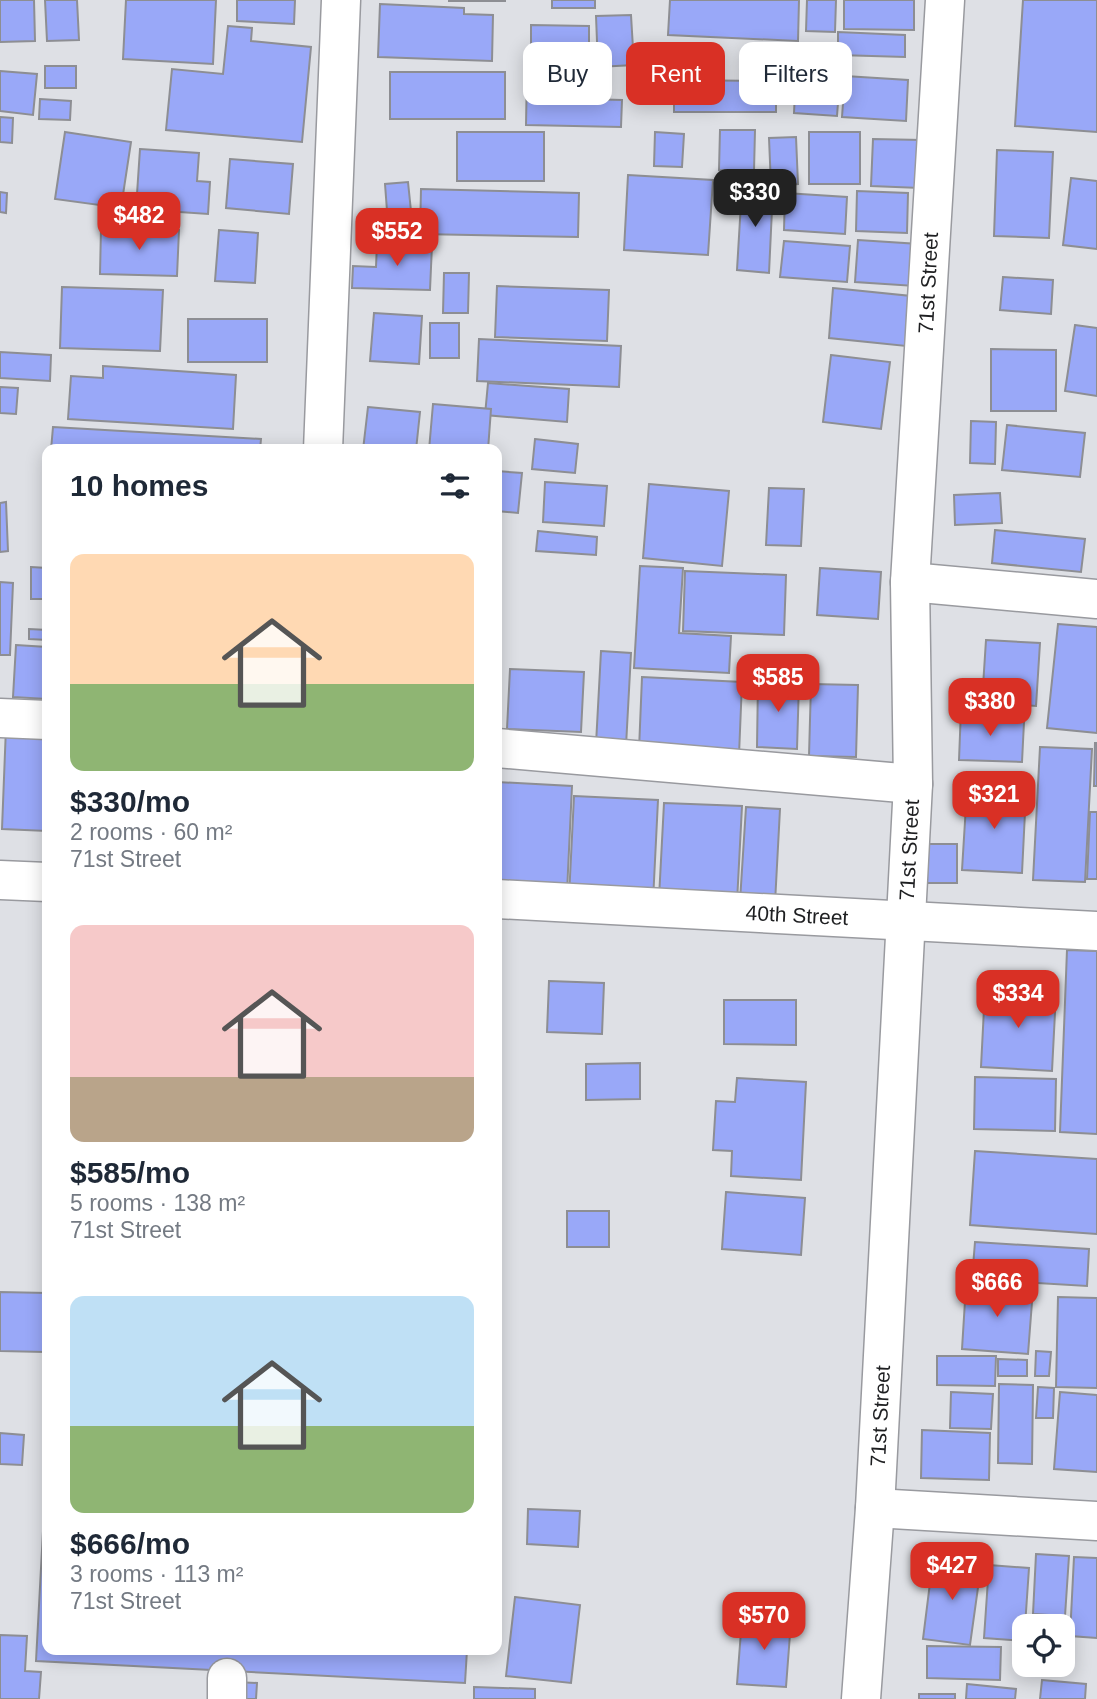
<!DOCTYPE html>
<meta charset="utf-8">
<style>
body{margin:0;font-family:Helvetica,sans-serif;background:#f6f6f7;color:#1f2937;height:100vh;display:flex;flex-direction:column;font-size:26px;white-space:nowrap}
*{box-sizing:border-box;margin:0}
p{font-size:23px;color:#747a83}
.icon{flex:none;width:38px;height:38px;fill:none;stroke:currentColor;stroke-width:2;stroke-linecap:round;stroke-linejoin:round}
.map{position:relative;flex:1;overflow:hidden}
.details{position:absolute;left:42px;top:444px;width:460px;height:1211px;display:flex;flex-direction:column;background:#fff;border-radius:14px;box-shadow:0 4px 18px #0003}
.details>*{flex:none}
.top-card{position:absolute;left:523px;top:42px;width:467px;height:63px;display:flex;gap:14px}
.buttons{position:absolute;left:1012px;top:1614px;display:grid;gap:14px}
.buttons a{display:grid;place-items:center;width:63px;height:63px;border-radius:14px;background:#fff;box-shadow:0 4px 18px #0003;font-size:35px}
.price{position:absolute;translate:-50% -60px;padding:0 16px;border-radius:14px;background:#d93025;color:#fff;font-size:23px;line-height:46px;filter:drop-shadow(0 2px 4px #0008)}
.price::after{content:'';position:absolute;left:50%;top:42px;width:21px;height:16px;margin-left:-10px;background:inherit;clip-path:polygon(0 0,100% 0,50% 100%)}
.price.active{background:#222;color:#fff}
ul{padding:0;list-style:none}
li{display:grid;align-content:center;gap:14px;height:371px;padding:0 28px}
li span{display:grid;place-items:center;height:217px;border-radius:14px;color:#555}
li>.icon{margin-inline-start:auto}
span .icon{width:126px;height:126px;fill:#fffc;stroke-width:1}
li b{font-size:30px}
h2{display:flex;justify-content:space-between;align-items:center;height:84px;padding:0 28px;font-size:30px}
.pill{padding:0 24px;border-radius:14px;background:#fff;box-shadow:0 4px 18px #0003;font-size:24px;line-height:63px}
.pill.active{background:#d93025;color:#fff}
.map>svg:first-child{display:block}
.building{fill:#99a8f8;stroke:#8d8e93;stroke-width:2}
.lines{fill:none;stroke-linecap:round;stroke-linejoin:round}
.minor-casing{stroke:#999a9f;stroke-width:41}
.minor{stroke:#fff;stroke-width:38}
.labels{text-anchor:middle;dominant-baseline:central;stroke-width:7;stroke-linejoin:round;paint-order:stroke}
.street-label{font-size:21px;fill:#1e1f21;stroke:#fff}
</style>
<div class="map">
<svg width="1097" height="1699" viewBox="0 0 1097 1699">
<rect width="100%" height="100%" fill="#dee0e5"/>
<g class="building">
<path d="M0,0H34L35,41L0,42Z"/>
<path d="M45,0H77L79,40L47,41Z"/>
<path d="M126,0H216L213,64L123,59Z"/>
<path d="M237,0H295L294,24L237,21Z"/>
<rect x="449" y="0" width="56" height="1"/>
<rect x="552" y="0" width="43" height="8"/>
<path d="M670,0H799L798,41L668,35Z"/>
<path d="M807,0H836L835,32L806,31Z"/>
<path d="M844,0H914V30L844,29Z"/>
<path d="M1023,0H1097V132L1015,126Z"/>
<path d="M380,4L464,8V14L493,15L492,61L378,57Z"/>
<path d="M631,15L634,65L598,67L596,16Z"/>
<path d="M531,25L589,26V66L531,64Z"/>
<path d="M228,26L252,28L251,41L311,47L302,142L166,130L172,69L223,74Z"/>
<path d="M838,32L905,35V57L838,55Z"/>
<rect x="45" y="66" width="31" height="22"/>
<path d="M0,71L37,74L33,115L0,111Z"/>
<path d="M527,71L586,72L585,99L622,100L621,127L526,125Z"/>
<rect x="390" y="72" width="115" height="47"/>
<path d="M796,72L840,76L837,116L794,113Z"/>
<path d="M845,76L908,80L906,121L842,117Z"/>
<path d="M674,80L776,81V112H674Z"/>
<path d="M40,99L71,101L70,120L39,119Z"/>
<path d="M0,117L13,118L12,143L0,142Z"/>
<path d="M720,130H755L754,171L719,170Z"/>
<path d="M65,132L131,142L121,208L55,199Z"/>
<rect x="457" y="132" width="87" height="49"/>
<path d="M655,132L684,134L682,167L654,166Z"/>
<rect x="809" y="132" width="51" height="52"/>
<path d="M796,137L798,184L771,186L769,138Z"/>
<path d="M873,139L922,140L920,188L871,186Z"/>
<path d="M140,149L199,153L197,181L210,182L208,214L136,209Z"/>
<path d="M997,150L1053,152L1049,238L994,236Z"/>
<path d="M230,159L293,164L289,214L226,208Z"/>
<path d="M628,175L713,180L708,255L624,250Z"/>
<path d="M1071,178L1097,181V249L1063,245Z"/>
<path d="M408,182L412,221L388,224L385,184Z"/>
<path d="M742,186L773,188L769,273L737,270Z"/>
<path d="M421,189L579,193L578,237L420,234Z"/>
<path d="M857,191L908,193L907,233L856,231Z"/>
<path d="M0,192L7,193L6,213L0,212Z"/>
<path d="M785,193L847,197L845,234L784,230Z"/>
<path d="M101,228L179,230L177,276L100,274Z"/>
<path d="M219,230L258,233L255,283L215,281Z"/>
<path d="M858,240L919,244L915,286L855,282Z"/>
<path d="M784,241L850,246L847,282L780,277Z"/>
<path d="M377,243L432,245L430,290L352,288L353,266L376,267Z"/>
<path d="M444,273H469L468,313H443Z"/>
<path d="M1003,277L1053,280L1051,314L1000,310Z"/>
<path d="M497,286L609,290L607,341L495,337Z"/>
<path d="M62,287L163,290L160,351L60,348Z"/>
<path d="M833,288L911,296L906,346L829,338Z"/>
<path d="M374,313L422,316L419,364L370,361Z"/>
<rect x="188" y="319" width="79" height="43"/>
<rect x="430" y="323" width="29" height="35"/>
<path d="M1075,325L1097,328V396L1065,391Z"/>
<path d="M479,339L621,346L619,387L477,381Z"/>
<path d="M991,349L1056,350V411H991Z"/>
<path d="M0,352L51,355L50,381L0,378Z"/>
<path d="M831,355L890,362L881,429L823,422Z"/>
<path d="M103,366L236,375L233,429L68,419L71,376L103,378Z"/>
<path d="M488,383L569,389L567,422L485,415Z"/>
<path d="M0,387L18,388L16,414L0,413Z"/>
<path d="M433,404L491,409L488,450H429Z"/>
<path d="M368,407L420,412L416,450H363Z"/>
<path d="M971,421L996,422L995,464L970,463Z"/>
<path d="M1007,425L1085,433L1080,477L1002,470Z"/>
<path d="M53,427L261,439L260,450H51Z"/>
<path d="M535,439L578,444L575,473L532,469Z"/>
<path d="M497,471L522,473L518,513L497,511Z"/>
<path d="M545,482L607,486L604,526L543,522Z"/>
<path d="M649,484L729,491L722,566L643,558Z"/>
<path d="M769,488L804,489L801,546L766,545Z"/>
<path d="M1000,493L1002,523L955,525L954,495Z"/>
<path d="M6,502L8,551L0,552V503Z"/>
<path d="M995,530L1085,539L1081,572L992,563Z"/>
<path d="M538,531L597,537L596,555L536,551Z"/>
<path d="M640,566L683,568L679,633L731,636L729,673L634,668Z"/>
<path d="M31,567L47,568V599H31Z"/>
<path d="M820,568L881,572L878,619L817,615Z"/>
<path d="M685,571L786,575L784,635L683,631Z"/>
<path d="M0,582L13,583L10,655H0Z"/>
<path d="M1058,624L1097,627V733L1047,728Z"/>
<path d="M29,629L47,630V640L29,639Z"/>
<path d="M986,640L1040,643L1036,706L982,702Z"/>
<path d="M16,645L47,647V699L13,697Z"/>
<path d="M601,651L631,653L626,746L596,744Z"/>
<path d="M510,669L584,672L581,732L507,729Z"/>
<path d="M642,677L742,682L739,755L639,750Z"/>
<path d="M758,680L799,682L797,749L757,747Z"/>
<path d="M811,684L858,685L856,757L809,756Z"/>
<path d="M961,709L991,711V720L1024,722L1022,762L959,760Z"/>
<path d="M6,727L47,729V831L2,829Z"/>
<path d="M1095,743H1097V786H1094Z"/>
<path d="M1040,747L1092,749L1085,882L1033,880Z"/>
<path d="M497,782L572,786L567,892L497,888Z"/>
<path d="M967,789L1026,792L1022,873L962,870Z"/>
<path d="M574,796L658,800L653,901L569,897Z"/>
<path d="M664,803L742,806L737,902L659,898Z"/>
<path d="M746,807L780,809L775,903L740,901Z"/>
<path d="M1090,812H1097V879H1087Z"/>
<path d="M921,844H957V883H920Z"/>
<path d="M1067,950L1097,951V1134L1060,1132Z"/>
<path d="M549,981L604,983L602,1034L547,1032Z"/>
<path d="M985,989L1056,993L1052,1071L981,1067Z"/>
<path d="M724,1000H796V1045L724,1044Z"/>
<path d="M640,1063V1099L586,1100V1064Z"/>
<path d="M975,1077L1056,1079L1055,1131L974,1129Z"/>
<path d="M737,1078L806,1082L801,1180L731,1176L732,1151L713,1150L716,1101L735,1102Z"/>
<path d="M975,1151L1097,1159V1234L970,1225Z"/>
<path d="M726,1192L805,1198L801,1255L722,1249Z"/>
<rect x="567" y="1211" width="42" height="36"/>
<path d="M975,1242L1089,1249L1087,1286L972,1279Z"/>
<path d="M966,1285L1033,1289L1028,1354L962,1349Z"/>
<path d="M0,1292L47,1293L45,1352L0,1351Z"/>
<path d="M1058,1297L1097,1298V1388L1056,1387Z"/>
<path d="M1036,1351L1051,1352L1049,1376H1035Z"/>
<path d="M937,1356H996L995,1386L937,1385Z"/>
<path d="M998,1359L1027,1360V1376H998Z"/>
<path d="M999,1384L1033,1385L1032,1464L998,1463Z"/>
<path d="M1038,1387L1054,1388L1053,1418H1036Z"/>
<path d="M951,1392L993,1394L991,1429L950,1428Z"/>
<path d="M1060,1392L1097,1395V1472L1054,1469Z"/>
<path d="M922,1430L990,1433L989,1480L921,1478Z"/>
<path d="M0,1433L24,1435L22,1465L0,1464Z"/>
<path d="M47,1457V1650H467L465,1683L36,1661Z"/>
<path d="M528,1509L580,1511L578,1547L527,1544Z"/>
<path d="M1036,1554L1069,1556L1065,1616L1033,1614Z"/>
<path d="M1074,1557L1097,1558V1638L1070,1636Z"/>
<path d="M933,1559L981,1566L970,1645L923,1639Z"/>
<path d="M989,1565L1029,1568L1024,1641L984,1638Z"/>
<path d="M515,1597L580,1605L571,1683L506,1676Z"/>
<path d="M742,1618L791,1621L786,1687L737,1684Z"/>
<path d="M0,1635L27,1636L25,1671L41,1672L39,1699H0Z"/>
<path d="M927,1646L1001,1647L1000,1680L927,1678Z"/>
<path d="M1042,1680L1086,1684L1085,1699H1040Z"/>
<path d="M235,1682L257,1683L256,1699H235Z"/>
<path d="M967,1684L1016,1689L1015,1699H966Z"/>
<path d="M474,1687L535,1689V1699H474Z"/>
<rect x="919" y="1694" width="36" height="5"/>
</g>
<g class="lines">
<g class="minor-casing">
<g id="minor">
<path d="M323,450L341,0"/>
<path d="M910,582L1097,599"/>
<path d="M0,718L47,720"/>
<path d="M497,748L913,784"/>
<path d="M0,880L47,882"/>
<path d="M497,899L1097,931"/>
<path d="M875,1508L1097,1521"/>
<path d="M227,1699V1678"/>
<path d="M861,1699L875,1508L913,784L910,582L945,0"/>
</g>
</g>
<use href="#minor" class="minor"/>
</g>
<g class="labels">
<g class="street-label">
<text transform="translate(928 283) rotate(-87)">71st Street</text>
<text transform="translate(909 850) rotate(-87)">71st Street</text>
<text transform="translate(797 915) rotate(3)">40th Street</text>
<text transform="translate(880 1416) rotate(-87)">71st Street</text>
</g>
</g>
</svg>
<div class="buttons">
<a><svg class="icon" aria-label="locate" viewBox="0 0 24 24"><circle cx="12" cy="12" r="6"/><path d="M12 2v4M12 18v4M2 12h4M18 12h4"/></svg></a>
</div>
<b class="price active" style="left:755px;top:229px">$330</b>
<b class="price" style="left:139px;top:252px">$482</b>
<b class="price" style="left:397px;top:268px">$552</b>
<b class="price" style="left:778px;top:714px">$585</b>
<b class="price" style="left:990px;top:738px">$380</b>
<b class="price" style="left:994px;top:831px">$321</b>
<b class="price" style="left:1018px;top:1030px">$334</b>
<b class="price" style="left:997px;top:1319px">$666</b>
<b class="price" style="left:952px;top:1602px">$427</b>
<b class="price" style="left:764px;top:1652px">$570</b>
<div class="top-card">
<a class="pill">Buy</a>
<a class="pill active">Rent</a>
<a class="pill">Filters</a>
</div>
<section class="details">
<h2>10 homes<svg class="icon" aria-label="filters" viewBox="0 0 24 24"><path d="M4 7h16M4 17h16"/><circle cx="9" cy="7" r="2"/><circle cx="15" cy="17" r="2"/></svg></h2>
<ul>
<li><span style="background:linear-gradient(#ffd9b3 60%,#8fb573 0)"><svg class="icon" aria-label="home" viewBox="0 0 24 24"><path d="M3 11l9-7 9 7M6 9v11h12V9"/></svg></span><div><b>$330/mo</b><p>2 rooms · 60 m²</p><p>71st Street</p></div></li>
<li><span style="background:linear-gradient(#f6c9c9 70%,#b9a48a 0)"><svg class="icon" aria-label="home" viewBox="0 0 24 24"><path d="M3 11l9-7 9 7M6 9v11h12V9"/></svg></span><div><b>$585/mo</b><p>5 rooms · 138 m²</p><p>71st Street</p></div></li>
<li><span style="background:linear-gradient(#bfe0f5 60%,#8fb573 0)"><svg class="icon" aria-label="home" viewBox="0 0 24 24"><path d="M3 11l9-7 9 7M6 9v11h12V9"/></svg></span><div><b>$666/mo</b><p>3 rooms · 113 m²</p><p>71st Street</p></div></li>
</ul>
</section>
</div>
